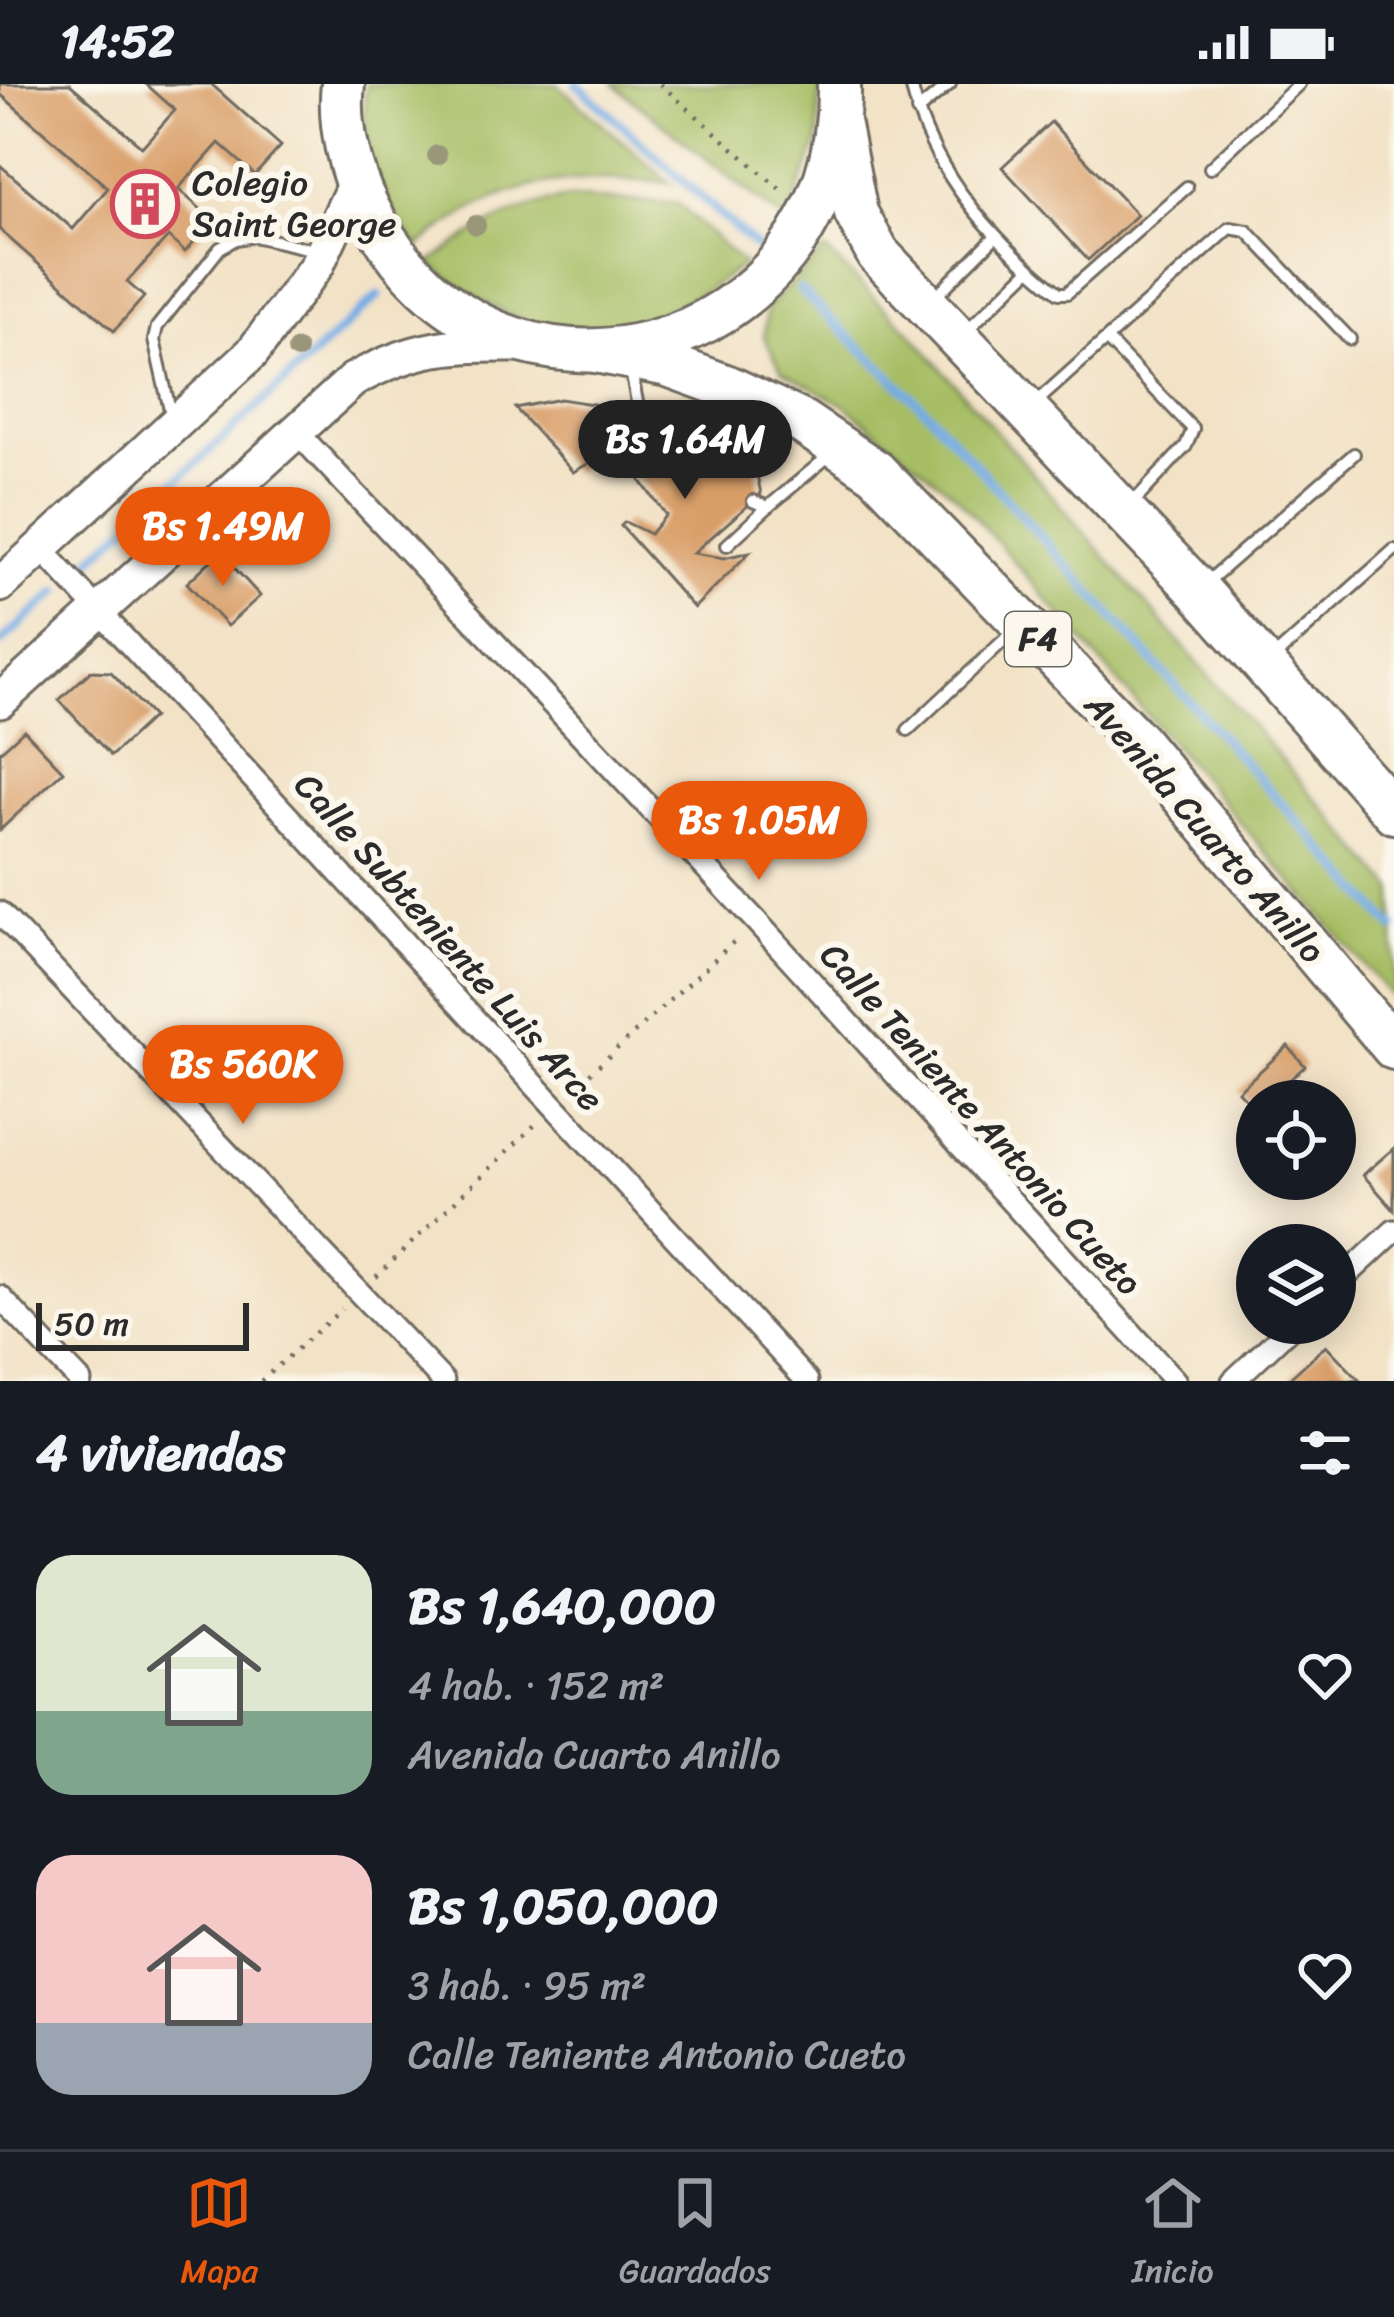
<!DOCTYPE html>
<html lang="es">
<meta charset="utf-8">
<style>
body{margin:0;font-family:Sriracha,sans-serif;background:#20242c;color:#f1f3f6;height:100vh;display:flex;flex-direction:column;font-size:45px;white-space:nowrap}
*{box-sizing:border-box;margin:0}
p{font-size:39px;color:#9ea1a6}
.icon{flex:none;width:66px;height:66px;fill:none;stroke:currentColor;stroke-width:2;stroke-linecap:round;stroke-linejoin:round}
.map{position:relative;height:1297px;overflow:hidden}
.side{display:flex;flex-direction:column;background:#171b24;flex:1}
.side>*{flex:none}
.controls{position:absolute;left:1236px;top:996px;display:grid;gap:24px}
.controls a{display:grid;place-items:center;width:120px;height:120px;border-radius:50%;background:#171b24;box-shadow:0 6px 30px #0003;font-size:60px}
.scale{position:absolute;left:36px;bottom:30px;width:213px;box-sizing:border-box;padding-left:12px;border:6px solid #2b2b2b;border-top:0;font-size:33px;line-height:42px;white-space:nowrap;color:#2b2b2b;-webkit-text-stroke:9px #fbf7ec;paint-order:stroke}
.price{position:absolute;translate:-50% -102px;padding:0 27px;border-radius:42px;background:#ea580c;color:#fff;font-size:39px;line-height:78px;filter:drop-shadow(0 3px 6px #0008)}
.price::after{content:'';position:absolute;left:50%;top:72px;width:36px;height:27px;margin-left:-18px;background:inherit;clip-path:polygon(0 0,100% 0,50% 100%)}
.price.on{background:#222;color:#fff}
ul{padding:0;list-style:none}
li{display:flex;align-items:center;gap:36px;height:300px;padding:0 36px}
li span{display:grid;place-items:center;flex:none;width:336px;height:240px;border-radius:36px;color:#555}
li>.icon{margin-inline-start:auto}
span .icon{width:144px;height:144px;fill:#fffc;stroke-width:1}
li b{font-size:51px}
h2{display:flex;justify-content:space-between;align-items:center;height:144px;padding:0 36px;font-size:51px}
.status{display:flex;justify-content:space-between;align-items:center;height:84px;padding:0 60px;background:#171b24;direction:ltr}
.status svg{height:33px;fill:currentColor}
.tab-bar{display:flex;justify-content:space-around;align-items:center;height:168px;border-top:3px solid #363941;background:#171b24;font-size:33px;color:#9ea1a6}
.tab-bar a{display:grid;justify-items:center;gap:6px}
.tab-bar .on{color:#ea580c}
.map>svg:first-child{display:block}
.green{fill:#a6bd63;stroke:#687447;stroke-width:3}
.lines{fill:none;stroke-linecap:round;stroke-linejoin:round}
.stream{stroke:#76ace4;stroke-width:9}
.building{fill:#d99e68}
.lane-casing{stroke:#716b61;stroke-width:16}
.street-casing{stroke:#716b61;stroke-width:27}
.secondary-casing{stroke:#716b61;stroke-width:39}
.highway-casing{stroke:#716b61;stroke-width:48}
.path{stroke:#716b61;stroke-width:4.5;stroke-dasharray:3 9;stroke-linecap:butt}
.lane{stroke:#fff;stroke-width:10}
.street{stroke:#fff;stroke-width:21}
.secondary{stroke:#fff;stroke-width:33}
.highway{stroke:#fff;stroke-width:42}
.tree{fill:#99967a}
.labels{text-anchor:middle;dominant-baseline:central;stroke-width:12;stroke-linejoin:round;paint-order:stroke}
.shield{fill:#fbf7ec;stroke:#696865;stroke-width:3}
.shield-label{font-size:33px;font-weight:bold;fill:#2b2b2b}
.poi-label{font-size:36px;fill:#2b2b2b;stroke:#fbf7ec;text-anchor:start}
.street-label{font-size:36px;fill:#2b2b2b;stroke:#fbf7ec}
</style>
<div class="status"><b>14:52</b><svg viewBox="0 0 49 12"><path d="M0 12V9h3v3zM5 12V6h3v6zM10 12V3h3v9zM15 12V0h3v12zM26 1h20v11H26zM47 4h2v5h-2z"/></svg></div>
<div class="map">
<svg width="1394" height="1297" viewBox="0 0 1394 1297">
<rect width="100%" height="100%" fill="#fbf7ec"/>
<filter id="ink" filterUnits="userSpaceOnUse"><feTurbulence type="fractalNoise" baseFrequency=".00833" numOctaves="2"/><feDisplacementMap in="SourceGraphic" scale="24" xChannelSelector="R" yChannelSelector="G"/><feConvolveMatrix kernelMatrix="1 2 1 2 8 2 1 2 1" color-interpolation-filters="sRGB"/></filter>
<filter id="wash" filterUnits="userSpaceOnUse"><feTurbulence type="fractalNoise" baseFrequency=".004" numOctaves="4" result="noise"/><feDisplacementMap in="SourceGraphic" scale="48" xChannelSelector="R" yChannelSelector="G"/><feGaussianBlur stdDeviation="2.7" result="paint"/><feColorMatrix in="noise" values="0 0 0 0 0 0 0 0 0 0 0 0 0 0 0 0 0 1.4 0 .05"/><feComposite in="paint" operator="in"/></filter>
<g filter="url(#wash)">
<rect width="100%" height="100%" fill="#f2e2c6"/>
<g class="green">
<path d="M366,0H557L670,99C565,90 502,93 418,163C381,115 358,63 366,0Z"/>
<path d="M613,0H820L818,59L786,138Z"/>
<path d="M569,114L677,119L744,181C628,262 543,274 430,179C475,146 514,122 569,114Z"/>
<path d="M825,166L909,247L1394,805V916L958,413L846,322L782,287L764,253L767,224Z"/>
</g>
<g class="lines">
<g class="stream">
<path d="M577,0L757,164"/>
<path d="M800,206L928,328L1394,844"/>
<path d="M83,483L379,211"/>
<path d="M0,559L58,507"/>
</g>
</g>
<g id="blocks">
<g class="building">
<path d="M0,0H70L142,63L175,26L146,0H211L281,62L255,91L219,59L178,105L213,136L185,168L168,153L127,198L144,213L114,247L0,146V81L73,145L108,104L0,10Z"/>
<path d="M1051,38L1137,131L1088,176L1002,83Z"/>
<path d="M560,315L599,321L591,378L573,388L515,324Z"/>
<path d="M613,329L755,381L761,410L693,469L724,474L750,468L694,524L621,442L625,438L650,450L666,431L605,349Z"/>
<path d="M220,468L260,512L227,542L187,499Z"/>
<path d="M91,587L111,588L153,633L111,672L59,616Z"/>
<path d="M24,646L63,687L0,746V668Z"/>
<path d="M1288,962L1305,982L1266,1017H1257V1027L1238,1007Z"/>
<path d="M1394,1064V1126L1363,1091Z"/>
<path d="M1326,1261L1360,1297L1289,1295Z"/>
</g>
</g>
</g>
<g filter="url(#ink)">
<use href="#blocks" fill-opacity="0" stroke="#716b61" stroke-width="3"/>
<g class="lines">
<g class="lane-casing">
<g id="lane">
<path d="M911,0C930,87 991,155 1059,209H1067L1187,103"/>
<path d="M917,27L950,0"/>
<path d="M1210,84L1299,0"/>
<path d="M934,214L996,152"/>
<path d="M964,249L1029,186"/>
<path d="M1108,257L1193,345L1186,362L1130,422"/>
<path d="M630,281L641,339"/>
<path d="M1033,321L1230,144L1247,147L1350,255"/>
<path d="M172,335L154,256L157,243L220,164L236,155L254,152L319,167"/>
<path d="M753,417L768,423L831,370"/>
<path d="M727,461L768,423"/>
<path d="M1205,500L1354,370"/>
<path d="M1272,575L1394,466"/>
<path d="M908,646L1015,546"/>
</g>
</g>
<g class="street-casing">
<g id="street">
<path d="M295,346L756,837L1175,1297"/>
<path d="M41,464L807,1297"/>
<path d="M0,829L443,1297"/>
<path d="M1335,1202L1394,1147"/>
<path d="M0,1213L80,1297"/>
<path d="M1233,1297L1295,1239"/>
</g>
</g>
<g class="secondary-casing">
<g id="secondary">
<path d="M0,501L252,269L317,181L355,99"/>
<path d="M0,617L353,296C415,262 451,260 520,261"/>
</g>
</g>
<g class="highway-casing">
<g id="highway">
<path d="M343,0C338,40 350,89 368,124C491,370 844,277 839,0"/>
<path d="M839,42L856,129L878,170L1198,506L1394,728"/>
<path d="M595,267L668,281L728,303L802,338L876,388L1136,656L1394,964"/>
</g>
</g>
<g class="path">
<path d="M660,0L782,107"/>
<path d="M572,1006L740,852"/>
<path d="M376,1193L537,1039"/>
<path d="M261,1297L342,1225"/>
</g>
<use href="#lane" class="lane"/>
<use href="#street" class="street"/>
<use href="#secondary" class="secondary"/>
<use href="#highway" class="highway"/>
</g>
<g class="tree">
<circle cx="437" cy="71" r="10"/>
<circle cx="476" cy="141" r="10"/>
<circle cx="297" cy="266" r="10"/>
</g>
</g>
<defs>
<g id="building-ring" transform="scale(3.45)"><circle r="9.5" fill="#fbf7ec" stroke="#d1495b" stroke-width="1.5"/><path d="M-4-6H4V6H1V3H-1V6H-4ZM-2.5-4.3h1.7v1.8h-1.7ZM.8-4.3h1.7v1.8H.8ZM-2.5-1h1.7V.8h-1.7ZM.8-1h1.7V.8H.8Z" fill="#d1495b"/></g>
</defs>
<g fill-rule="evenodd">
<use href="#building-ring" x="145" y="120"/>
</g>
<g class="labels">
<rect class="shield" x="1005" y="528" width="66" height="54" rx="9"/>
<g class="shield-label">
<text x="1038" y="555">F4</text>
</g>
<g class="poi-label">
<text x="192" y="99">Colegio<tspan x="192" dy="41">Saint George</tspan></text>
</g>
<g class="street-label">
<text transform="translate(1205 744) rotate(49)">Avenida Cuarto Anillo</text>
<text transform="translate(449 858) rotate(48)">Calle Subteniente Luis Arce</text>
<text transform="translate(981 1035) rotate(48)">Calle Teniente Antonio Cueto</text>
</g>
</g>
</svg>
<div class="controls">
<a><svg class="icon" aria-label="locate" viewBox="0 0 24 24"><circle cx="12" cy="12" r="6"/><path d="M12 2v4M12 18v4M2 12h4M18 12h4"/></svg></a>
<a><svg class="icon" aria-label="layers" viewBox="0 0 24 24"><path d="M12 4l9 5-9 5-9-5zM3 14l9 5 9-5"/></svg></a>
</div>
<div class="scale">50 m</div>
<b class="price on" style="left:685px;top:418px">Bs 1.64M</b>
<b class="price" style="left:223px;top:505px">Bs 1.49M</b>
<b class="price" style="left:759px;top:799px">Bs 1.05M</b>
<b class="price" style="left:243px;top:1043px">Bs 560K</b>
</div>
<section class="side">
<h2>4 viviendas<svg class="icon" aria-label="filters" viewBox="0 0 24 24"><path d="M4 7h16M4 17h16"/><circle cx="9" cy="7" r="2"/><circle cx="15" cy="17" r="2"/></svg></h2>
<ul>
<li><span style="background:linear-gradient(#dfe7d0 65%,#7fa58c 0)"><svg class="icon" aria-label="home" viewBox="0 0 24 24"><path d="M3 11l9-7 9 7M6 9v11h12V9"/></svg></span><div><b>Bs 1,640,000</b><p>4 hab. · 152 m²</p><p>Avenida Cuarto Anillo</p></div><svg class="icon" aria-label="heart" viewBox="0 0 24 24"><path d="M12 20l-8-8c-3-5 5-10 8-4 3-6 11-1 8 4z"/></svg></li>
<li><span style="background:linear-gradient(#f6c9c9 70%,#9aa5b1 0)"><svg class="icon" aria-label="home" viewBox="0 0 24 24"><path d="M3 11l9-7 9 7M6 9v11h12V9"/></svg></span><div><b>Bs 1,050,000</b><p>3 hab. · 95 m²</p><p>Calle Teniente Antonio Cueto</p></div><svg class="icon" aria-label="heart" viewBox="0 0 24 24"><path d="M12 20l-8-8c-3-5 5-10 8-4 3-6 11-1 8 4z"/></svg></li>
</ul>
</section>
<nav class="tab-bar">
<a class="on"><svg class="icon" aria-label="map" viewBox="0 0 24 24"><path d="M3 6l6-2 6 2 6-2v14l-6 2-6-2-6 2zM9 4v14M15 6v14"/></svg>Mapa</a>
<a><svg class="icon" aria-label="saved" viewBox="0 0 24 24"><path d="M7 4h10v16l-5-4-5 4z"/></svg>Guardados</a>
<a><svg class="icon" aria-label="home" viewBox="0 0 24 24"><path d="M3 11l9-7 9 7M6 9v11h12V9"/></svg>Inicio</a>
</nav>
